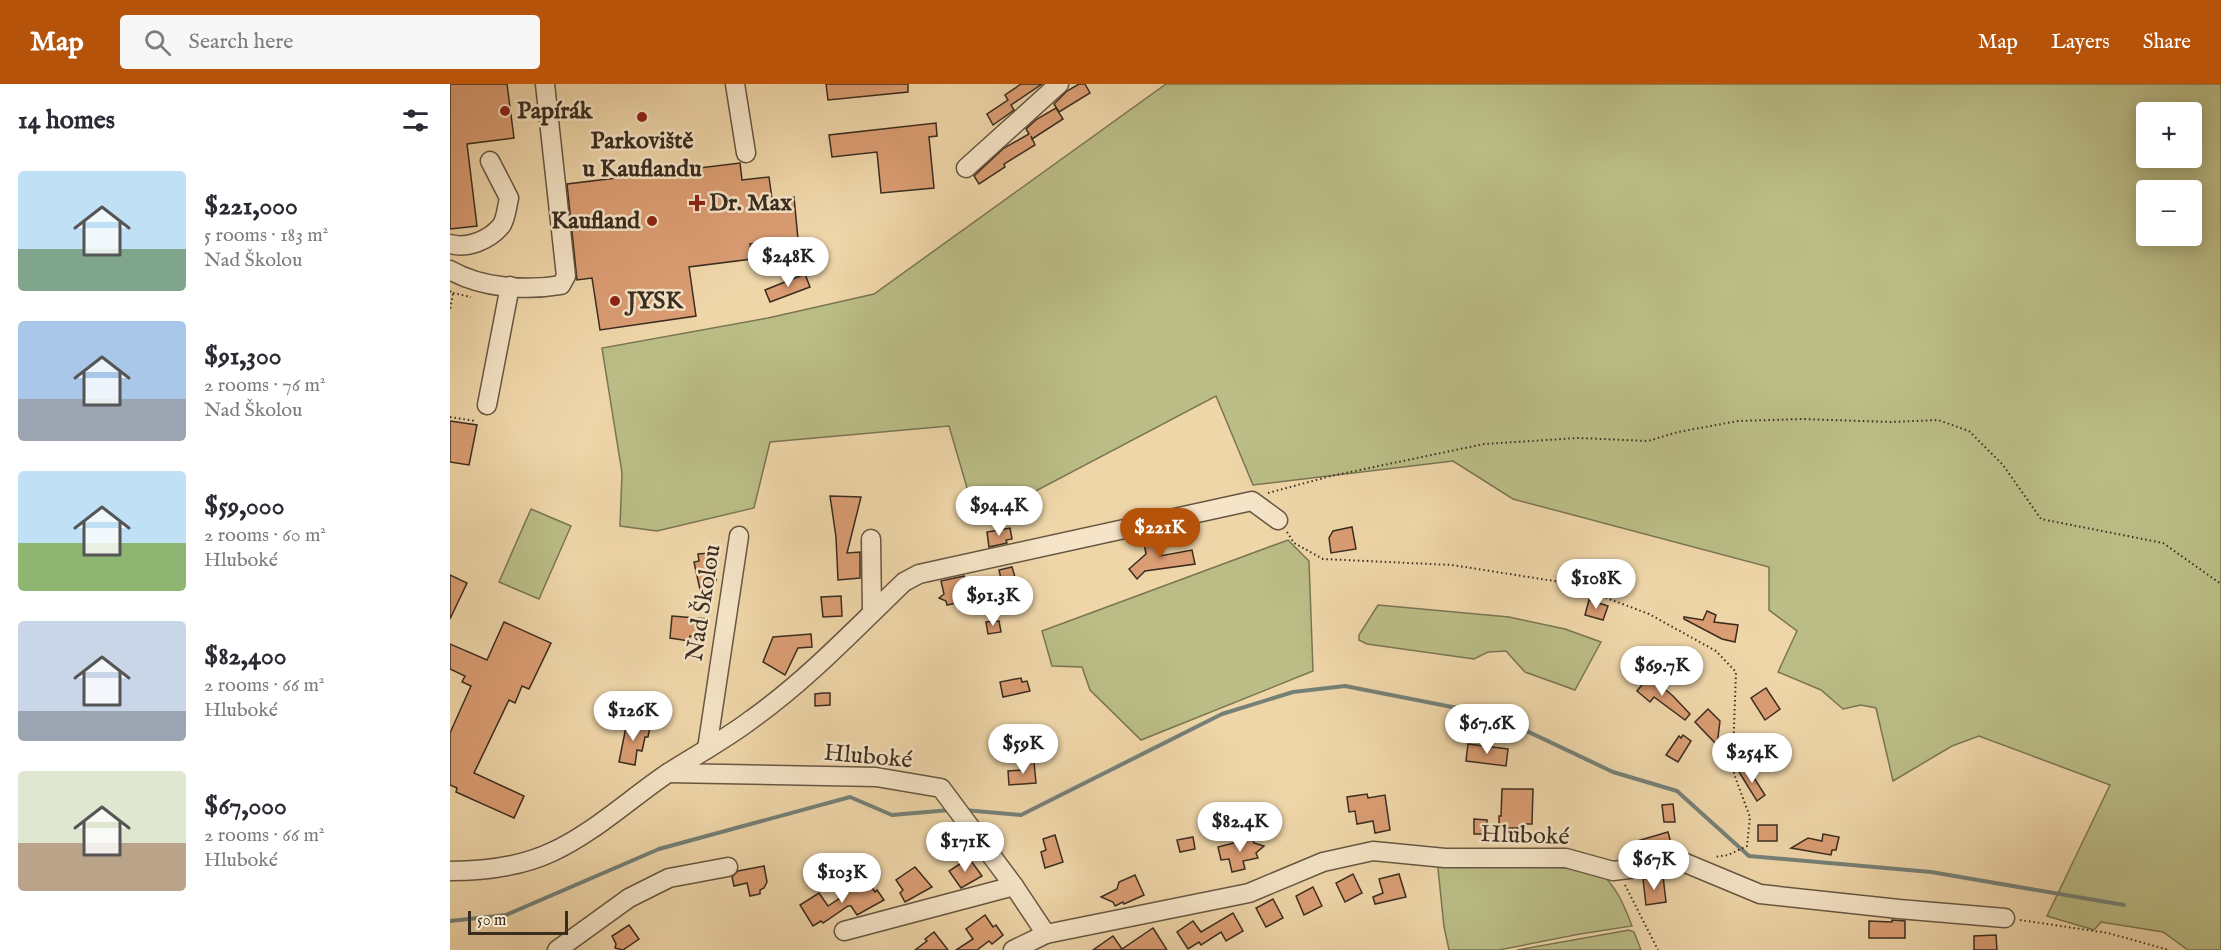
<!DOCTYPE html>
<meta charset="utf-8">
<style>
body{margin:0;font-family:"IM FELL English",serif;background:#f7f7f7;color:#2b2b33;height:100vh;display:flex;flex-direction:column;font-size:22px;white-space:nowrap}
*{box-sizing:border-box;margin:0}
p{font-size:20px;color:#7c7c81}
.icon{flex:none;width:33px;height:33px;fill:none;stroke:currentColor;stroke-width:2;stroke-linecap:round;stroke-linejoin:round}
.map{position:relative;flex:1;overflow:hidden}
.sheet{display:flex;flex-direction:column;background:#fff;width:450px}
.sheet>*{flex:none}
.buttons{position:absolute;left:1686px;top:18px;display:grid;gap:12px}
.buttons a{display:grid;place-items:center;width:66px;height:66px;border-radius:6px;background:#fff;box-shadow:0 3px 15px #0003;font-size:30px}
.scale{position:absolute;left:18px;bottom:15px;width:100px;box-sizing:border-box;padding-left:6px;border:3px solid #3a2d20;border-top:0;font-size:16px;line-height:21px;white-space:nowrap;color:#3a2d20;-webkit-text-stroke:4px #f5e4c7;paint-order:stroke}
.price{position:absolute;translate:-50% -51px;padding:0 14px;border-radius:21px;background:#fff;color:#222;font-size:20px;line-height:39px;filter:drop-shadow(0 2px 3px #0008)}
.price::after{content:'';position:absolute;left:50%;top:36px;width:18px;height:14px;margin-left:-9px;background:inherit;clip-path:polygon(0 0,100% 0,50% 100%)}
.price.on{background:#b45309;color:#fff}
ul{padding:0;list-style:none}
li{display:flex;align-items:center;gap:18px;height:150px;padding:0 18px}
li span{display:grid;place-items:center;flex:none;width:168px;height:120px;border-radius:6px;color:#555}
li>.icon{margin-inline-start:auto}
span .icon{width:72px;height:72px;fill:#fffc;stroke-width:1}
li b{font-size:26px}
h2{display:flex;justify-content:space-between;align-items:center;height:72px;padding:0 18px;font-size:26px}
header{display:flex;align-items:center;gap:36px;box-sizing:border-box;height:84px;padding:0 30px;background:#b45309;color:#fff}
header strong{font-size:28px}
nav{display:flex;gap:33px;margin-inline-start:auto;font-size:21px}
.search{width:420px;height:54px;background:#f7f7f7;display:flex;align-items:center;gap:15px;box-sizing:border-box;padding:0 21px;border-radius:6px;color:#7c7c81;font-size:22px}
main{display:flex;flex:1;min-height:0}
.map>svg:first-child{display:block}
.green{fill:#bbbd86;stroke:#7a7553;stroke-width:1.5;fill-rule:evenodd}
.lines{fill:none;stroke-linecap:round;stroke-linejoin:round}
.stream{stroke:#758077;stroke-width:4}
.building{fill:#db9d73;stroke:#3a2d20;stroke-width:1.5}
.minor-casing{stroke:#675742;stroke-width:21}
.path{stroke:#3a2d20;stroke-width:2;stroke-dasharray:1.5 3;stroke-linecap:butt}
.minor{stroke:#f5e4c7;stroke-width:18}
.poi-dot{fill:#8f2418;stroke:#f5e4c7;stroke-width:2}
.labels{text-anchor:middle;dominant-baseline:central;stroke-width:5;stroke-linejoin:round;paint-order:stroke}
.poi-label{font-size:24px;font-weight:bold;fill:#3a2d20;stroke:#f5e4c7;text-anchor:start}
.street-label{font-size:24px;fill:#3a2d20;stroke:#f5e4c7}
</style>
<header>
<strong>Map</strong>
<div class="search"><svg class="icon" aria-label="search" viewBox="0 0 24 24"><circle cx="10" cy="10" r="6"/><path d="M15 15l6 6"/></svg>Search here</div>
<nav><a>Map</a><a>Layers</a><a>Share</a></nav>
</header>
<main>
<section class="sheet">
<h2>14 homes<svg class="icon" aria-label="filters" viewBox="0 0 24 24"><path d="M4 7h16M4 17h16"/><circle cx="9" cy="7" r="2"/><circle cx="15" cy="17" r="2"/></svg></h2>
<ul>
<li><span style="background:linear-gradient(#bfe0f5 65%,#7fa58c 0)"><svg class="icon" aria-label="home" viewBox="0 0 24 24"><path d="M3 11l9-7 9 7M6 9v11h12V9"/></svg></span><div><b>$221,000</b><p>5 rooms · 183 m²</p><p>Nad Školou</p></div></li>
<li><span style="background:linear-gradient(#a9c7e8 65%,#9aa5b1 0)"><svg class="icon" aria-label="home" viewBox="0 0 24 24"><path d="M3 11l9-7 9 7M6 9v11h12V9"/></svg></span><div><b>$91,300</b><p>2 rooms · 76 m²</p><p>Nad Školou</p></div></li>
<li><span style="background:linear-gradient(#bfe0f5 60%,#8fb573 0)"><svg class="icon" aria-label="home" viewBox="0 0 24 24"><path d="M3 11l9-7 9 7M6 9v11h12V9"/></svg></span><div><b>$59,000</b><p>2 rooms · 60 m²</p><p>Hluboké</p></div></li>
<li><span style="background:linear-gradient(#c9d6e8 75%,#9aa5b1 0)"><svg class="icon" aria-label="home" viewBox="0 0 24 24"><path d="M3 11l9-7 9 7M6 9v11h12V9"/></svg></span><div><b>$82,400</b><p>2 rooms · 66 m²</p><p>Hluboké</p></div></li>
<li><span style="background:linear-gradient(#dfe7d0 60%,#b9a48a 0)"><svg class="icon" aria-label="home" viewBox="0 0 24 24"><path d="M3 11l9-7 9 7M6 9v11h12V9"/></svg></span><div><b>$67,000</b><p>2 rooms · 66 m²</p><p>Hluboké</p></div></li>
</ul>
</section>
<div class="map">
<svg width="1771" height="866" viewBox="0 0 1771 866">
<rect width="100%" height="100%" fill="#efd6a9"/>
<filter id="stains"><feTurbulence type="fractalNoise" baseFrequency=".00333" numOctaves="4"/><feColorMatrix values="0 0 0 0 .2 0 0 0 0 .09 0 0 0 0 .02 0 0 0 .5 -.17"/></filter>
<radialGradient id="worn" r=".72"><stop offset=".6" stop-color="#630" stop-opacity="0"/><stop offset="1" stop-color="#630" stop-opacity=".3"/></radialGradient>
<g class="green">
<path d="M716,0H1771V866H1738L1713,848L1651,838L1644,846L1597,832L1660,701L1529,652L1502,662L1443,697L1426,624L1411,621L1393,625L1371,606L1328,588L1347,547L1319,526V483L1063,415L1003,377L803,401L766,312L527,438L499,342L320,358L304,424L207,447L170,442L172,389L152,264L318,234L424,210ZM1696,28H1742V74H1696ZM1696,106H1742V152H1696Z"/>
<path d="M81,425L121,442L89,515L49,498Z"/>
<path d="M838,456L859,477L863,587L691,656L640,606L632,583L602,582L592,547Z"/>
<path d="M928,521L1059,533L1115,545L1151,558L1125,606L1075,588L1056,567L1038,568L1024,575L917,560L909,556V551Z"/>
<path d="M987,775L1148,786C1167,804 1173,818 1182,842L1130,850L1049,866H999L994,843Z"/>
<path d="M1179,846L1184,848L1191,866H1067Z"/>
</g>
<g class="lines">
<g class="stream">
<path d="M514,726L571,731L772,630L843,608L895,602L1043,631L1163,688L1227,707L1299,772L1481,788L1674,821"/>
<path d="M0,837L56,831L209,765L400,713L442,731L500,726"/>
</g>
</g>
<g class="building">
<path d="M0,0H57L64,54L17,60L27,142L0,145Z"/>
<path d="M376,0H458V8L378,16Z"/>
<path d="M571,0H592L561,21L564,26L543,41L537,30L558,16L555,11Z"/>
<path d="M629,0H635L640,9L609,28L604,20L617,7Z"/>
<path d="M606,24L613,35L582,55L581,52L585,61L554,80L555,83L529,100L524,92L554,64L579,50L576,45L587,35Z"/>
<path d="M486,39L487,52L479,53L484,104L431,109L427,68L382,73L379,51Z"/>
<path d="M290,79L292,96L319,93L322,115L344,113L348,155L300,160L302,175L239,183L246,232L150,246L142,194L127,196L117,100Z"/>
<path d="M355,190L360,203L320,218L315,206Z"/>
<path d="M0,337L27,341L19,381L0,378Z"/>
<path d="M380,412L411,413L397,469L410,468V494L388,496L386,453Z"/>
<path d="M902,443L906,465L881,469L879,454L883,447Z"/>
<path d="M560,444L562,455L556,456L557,459L539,463L537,448Z"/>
<path d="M706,451L710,472L742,466L745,480L695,487L687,495L679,485L696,470L693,453Z"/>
<path d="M261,469L262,487H266V497H262L260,512L251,510L244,478L249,477L248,470Z"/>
<path d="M562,483L570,510L550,514L546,496L551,495L549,486Z"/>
<path d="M0,491L17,499L0,535Z"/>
<path d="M514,492L520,516L497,521L496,517L489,514L494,510L491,497Z"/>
<path d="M391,512L392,532L373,533L371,513Z"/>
<path d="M1139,516L1158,522L1153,536L1135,531Z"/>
<path d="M1257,527L1266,531L1264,538L1288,541L1285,558L1272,555L1234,535V533L1253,536Z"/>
<path d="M222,532L257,535L254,554L240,552L239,557L220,554Z"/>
<path d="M549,537L551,548L538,550L536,538Z"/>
<path d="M54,538L101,559L79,605L72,602L65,619L59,616L24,689L74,712L64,734L6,708L7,704L0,701V649L21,602L12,598L15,592L0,585V560L37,576Z"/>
<path d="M361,550L362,563L348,564L335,591L313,578L323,553Z"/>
<path d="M1199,592L1223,612L1240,630L1235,636L1204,613L1200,618L1187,607Z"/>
<path d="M571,594L572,598L577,597L580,607L553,613L550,598Z"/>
<path d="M1316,604L1330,625L1315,636L1301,614Z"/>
<path d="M373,609H380V621L365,622V610Z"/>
<path d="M1258,625L1270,637L1267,661L1245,638Z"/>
<path d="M177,638L200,643L198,653H195L192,667L187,666L185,681L169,678Z"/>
<path d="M1233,651L1241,657L1228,678L1216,671L1229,652L1231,654Z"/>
<path d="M1018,660L1058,665L1056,682L1016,677Z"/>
<path d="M573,678H584L586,699L559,701L558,687L573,686Z"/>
<path d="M1297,683L1315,711L1307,717L1289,688Z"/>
<path d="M1052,705H1083L1082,740H1072V744H1049V732H1051Z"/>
<path d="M917,710L918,714L935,711L940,746L925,749L923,737L907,740L905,727L899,728L897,713Z"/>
<path d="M1223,720L1225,738H1214L1212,721Z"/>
<path d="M1024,735L1037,736V750H1024Z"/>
<rect x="1308" y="741" width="19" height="16"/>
<path d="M1218,748L1222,763L1181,773L1177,760Z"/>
<path d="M1373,750L1389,753L1386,766H1382L1381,771L1341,764L1358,754L1372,757Z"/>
<path d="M605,751L613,778L595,784L591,768L596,766L593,755Z"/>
<path d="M743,753L745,765L730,768L727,756Z"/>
<path d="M803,754L804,759L814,762L806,769L808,774L793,777L795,785L782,788L779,775L771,776L768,763Z"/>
<path d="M519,774L532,792L511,804L499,787Z"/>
<path d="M314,782L317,798L314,804L310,806V810L300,812L297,799L284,802L282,793L288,787Z"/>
<path d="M465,783L482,803L455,818L450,809L453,806L446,796Z"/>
<path d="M903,790L912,809L895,818L886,799Z"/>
<path d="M949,790L956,813L925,820L923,813L933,809L929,795Z"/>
<path d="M685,791L694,811L674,820L673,818L665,822L663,818L651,813L667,805L669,798Z"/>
<path d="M1213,792L1216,818L1196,821L1193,795Z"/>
<path d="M417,796L425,808L427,806L434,816L407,831L401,822H398L373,839L371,837L363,842L350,821L369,809L378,822Z"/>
<path d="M863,803L872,822L854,831L846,812Z"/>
<path d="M823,815L833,834L816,843L806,824Z"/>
<path d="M783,829L793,847L776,857L771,848L751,861L749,858L738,865L727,848L743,837L751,848Z"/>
<path d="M535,831L543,843L546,841L553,851L542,860L539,857L527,866H506L523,855L516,845Z"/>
<path d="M1442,836L1455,837V854H1419V837L1442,838Z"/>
<path d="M179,841L189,855L173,866L165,864L166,860L162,852Z"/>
<path d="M703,844L717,866H643L663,852L672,865Z"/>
<path d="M484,848L498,866H465L477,857L475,855Z"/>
<path d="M1546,851L1547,866H1524V852Z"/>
</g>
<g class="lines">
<g class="minor-casing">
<g id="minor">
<path d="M285,0L296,69"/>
<path d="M516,84L609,0"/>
<path d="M0,160C18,165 39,156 51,142C56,136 57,122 59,114L40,77"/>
<path d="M0,186C31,204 76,207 111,201L116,192L95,0"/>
<path d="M37,321L60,202"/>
<path d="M421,455L422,528"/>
<path d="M257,665L289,452"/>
<path d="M218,689L426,693L491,704L564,802L596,850"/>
<path d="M0,787C35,787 70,783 102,768C142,750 181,714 218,689C246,671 276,655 302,635C357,596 405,545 454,498L469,490L802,417L828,436"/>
<path d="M394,847L564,802"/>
<path d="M107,866L179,814L219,794L278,783"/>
<path d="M563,866L596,850L799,809L873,778L923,767L995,774H1116L1163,787L1233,778L1310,810L1449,825L1555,834"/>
</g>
</g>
<g class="path">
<path d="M0,207L3,209L0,227"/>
<path d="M3,209L21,213"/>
<path d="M0,333L25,337"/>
<path d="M818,409L881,392L1034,360L1128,354L1198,357L1228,348L1288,337L1352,335L1441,338L1488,336L1519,347L1553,381L1591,435L1713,459L1771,500"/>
<path d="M837,448L844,459L873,475L1002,481L1117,499L1199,530L1266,567L1286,588L1283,669L1284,690L1300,733L1297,762L1278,771L1265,773"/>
<path d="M1175,801L1208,866"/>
<path d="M1570,836L1658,849L1719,866"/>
</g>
<use href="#minor" class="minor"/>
</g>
<g class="poi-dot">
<circle cx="55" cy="27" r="6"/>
<circle cx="192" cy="33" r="6"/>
<path d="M244 110h6v6h6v6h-6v6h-6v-6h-6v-6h6z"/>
<circle cx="202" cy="137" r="6"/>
<circle cx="165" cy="217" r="6"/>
</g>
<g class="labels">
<g class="poi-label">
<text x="67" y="27">Papírák</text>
<text x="192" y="57" text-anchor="middle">Parkoviště<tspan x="192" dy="28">u Kauflandu</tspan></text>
<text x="259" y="119">Dr. Max</text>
<text x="190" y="137" text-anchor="end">Kaufland</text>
<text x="177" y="217">JYSK</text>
</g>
<g class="street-label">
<text transform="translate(254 519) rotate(-81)">Nad Školou</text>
<text transform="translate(418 673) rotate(5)">Hluboké</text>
<text transform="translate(1075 752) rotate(2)">Hluboké</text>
</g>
</g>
<rect width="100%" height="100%" filter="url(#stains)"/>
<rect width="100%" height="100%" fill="url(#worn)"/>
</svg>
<div class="buttons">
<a>+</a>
<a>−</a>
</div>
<div class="scale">50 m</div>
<b class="price" style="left:338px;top:204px">$248K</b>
<b class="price" style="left:549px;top:453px">$94.4K</b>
<b class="price on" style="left:710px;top:475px">$221K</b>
<b class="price" style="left:1146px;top:526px">$108K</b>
<b class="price" style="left:543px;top:543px">$91.3K</b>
<b class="price" style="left:1212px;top:613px">$69.7K</b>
<b class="price" style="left:183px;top:658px">$126K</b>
<b class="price" style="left:1037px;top:671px">$67.6K</b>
<b class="price" style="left:573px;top:691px">$59K</b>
<b class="price" style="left:1302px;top:700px">$254K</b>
<b class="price" style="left:790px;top:769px">$82.4K</b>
<b class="price" style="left:515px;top:789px">$171K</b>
<b class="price" style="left:1204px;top:807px">$67K</b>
<b class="price" style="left:392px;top:820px">$103K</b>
</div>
</main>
